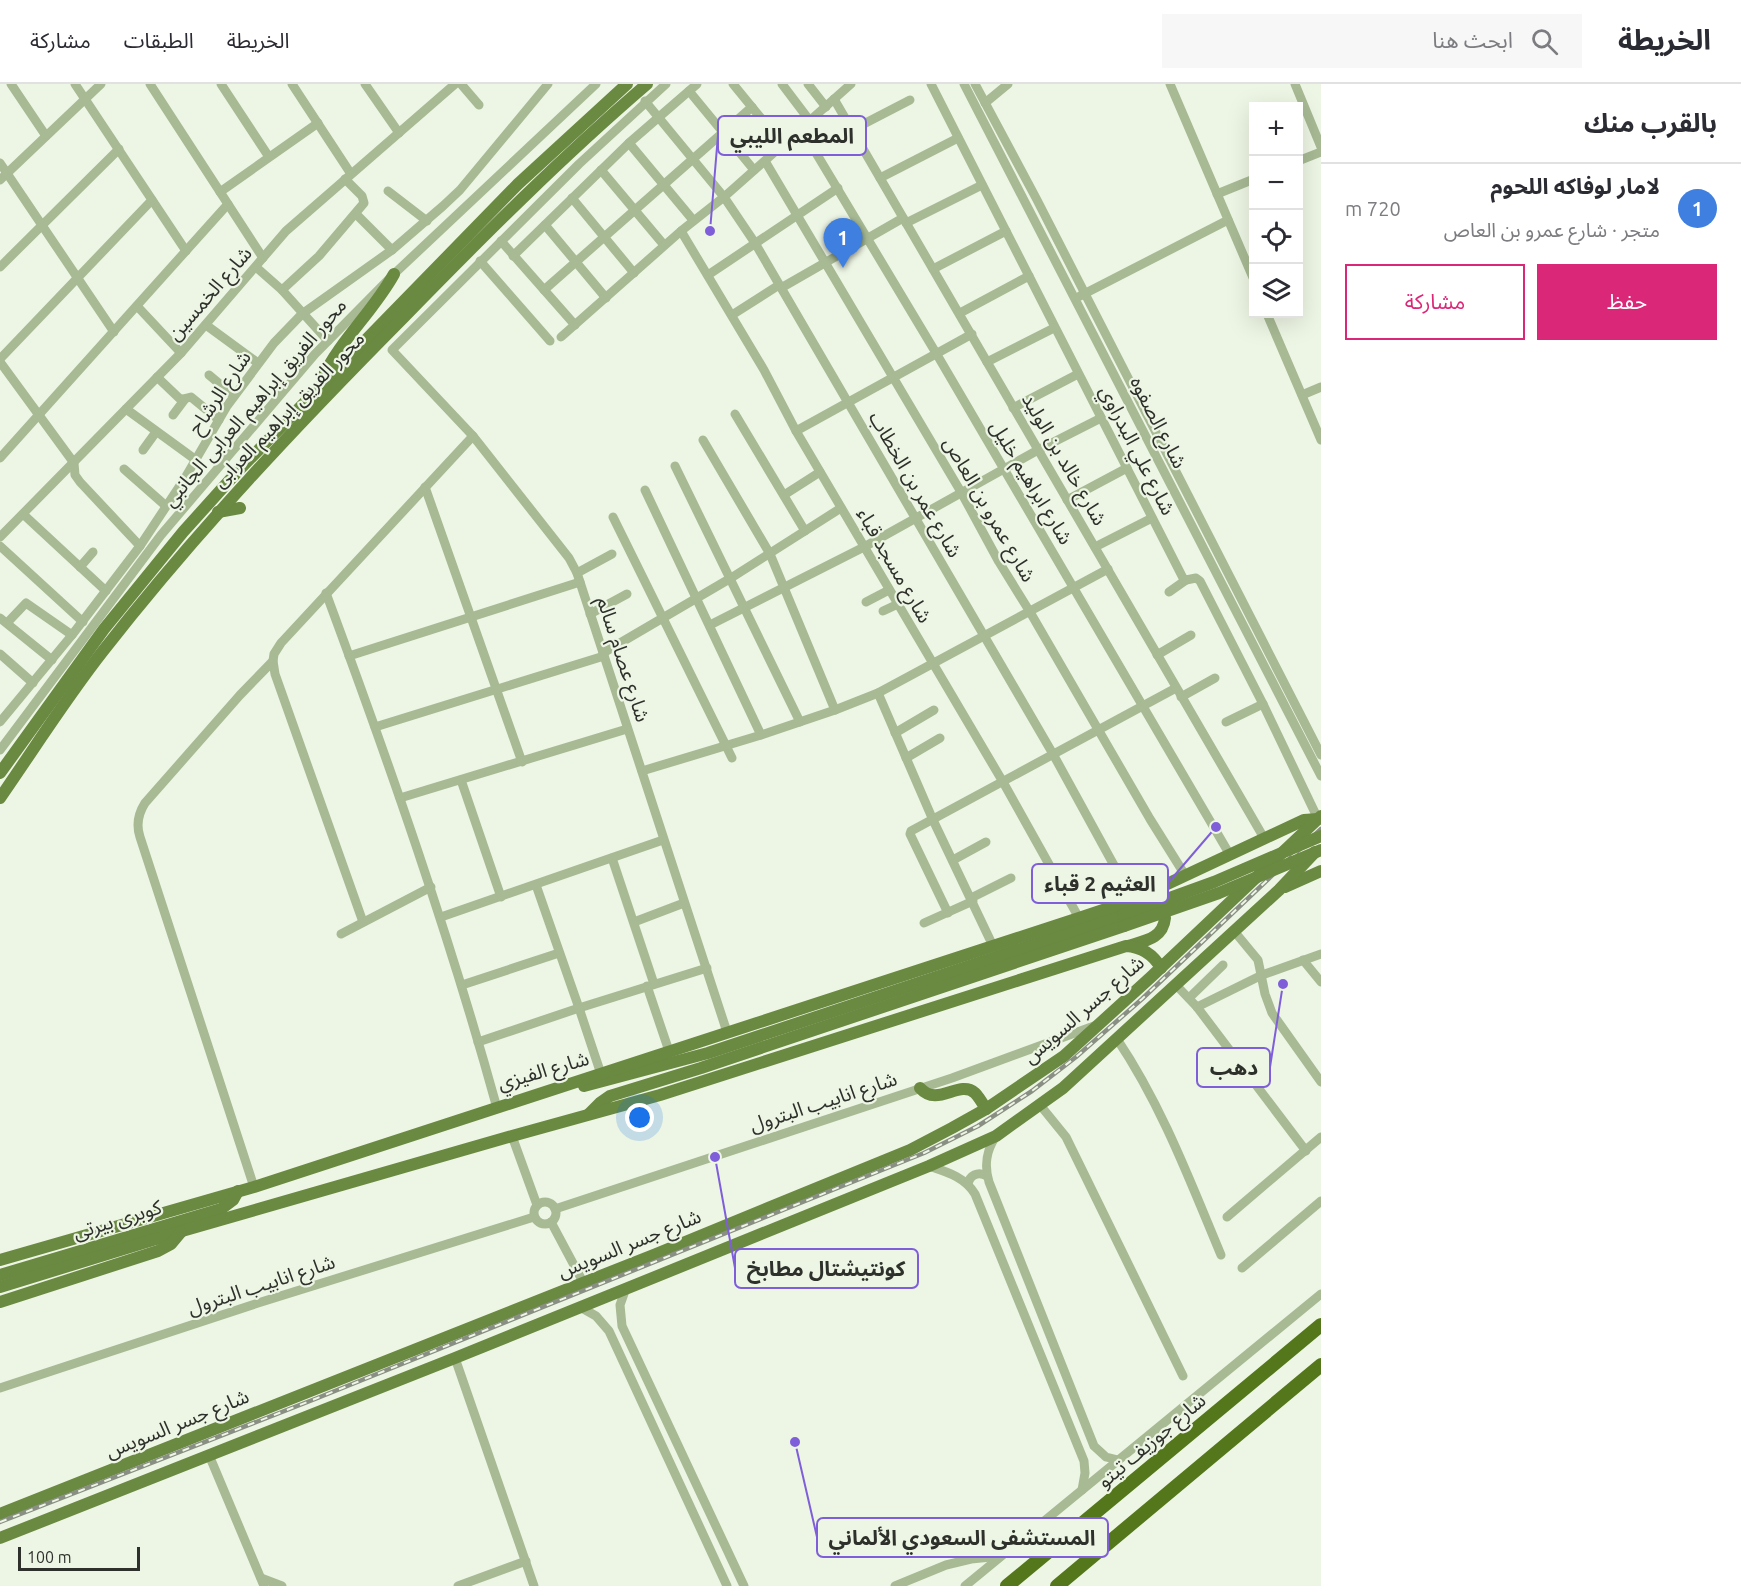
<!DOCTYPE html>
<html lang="ar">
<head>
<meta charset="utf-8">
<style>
  body { margin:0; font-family:Ubuntu,"Noto Sans Arabic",sans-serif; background:#f7f7f7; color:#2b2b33; direction:rtl }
  .controls { position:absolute; right:18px; top:18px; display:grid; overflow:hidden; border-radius:0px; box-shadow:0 6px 24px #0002 }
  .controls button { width:54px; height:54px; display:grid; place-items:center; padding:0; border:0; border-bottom:2px solid #e1e1e2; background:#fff; color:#2b2b33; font:30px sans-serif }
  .scale { position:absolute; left:18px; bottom:15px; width:122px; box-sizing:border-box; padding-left:6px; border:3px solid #2e312b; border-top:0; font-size:16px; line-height:21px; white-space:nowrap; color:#2e312b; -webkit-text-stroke:4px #edf5e4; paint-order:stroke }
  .you { position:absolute; left:640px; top:1034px; width:21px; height:21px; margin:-15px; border:4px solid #fff; border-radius:50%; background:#1a73e8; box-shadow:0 0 0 9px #1a73e833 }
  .badge { display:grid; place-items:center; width:39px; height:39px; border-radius:50%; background:#db2777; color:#fff; font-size:20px; font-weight:700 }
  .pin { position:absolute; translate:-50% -50px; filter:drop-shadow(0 2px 3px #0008) }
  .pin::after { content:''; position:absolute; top:32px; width:21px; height:18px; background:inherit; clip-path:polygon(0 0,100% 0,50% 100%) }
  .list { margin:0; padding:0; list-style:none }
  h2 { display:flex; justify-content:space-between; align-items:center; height:78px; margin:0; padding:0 24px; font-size:26px }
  h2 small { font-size:20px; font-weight:400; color:#7c7c81 }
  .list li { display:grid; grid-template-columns:39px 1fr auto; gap:18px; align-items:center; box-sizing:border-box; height:84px; padding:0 24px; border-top:2px solid #e1e1e2 }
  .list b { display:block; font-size:22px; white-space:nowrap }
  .list p { margin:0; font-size:20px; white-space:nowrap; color:#7c7c81 }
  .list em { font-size:20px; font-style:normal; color:#7c7c81 }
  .actions { display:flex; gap:12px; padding:18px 24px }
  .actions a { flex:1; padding:14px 0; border:2px solid #db2777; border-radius:0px; text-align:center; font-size:21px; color:#db2777 }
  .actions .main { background:#db2777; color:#fff }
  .icon { flex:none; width:33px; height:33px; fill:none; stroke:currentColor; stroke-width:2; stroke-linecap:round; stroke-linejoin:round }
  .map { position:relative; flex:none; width:1321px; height:1502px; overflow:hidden; direction:ltr }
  header { display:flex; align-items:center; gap:36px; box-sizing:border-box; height:84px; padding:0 30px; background:#fff; border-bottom:2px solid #e1e1e2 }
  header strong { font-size:28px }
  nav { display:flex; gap:33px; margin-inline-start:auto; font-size:21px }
  .search { width:420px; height:54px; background:#f7f7f7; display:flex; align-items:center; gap:15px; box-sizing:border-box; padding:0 21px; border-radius:0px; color:#7c7c81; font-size:22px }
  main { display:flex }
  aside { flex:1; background:#fff }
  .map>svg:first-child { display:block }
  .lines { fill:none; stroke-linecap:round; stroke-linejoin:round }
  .minor { stroke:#a7ba94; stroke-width:9 }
  .major { stroke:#6a8941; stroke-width:12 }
  .highway { stroke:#54771b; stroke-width:14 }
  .rail-casing { stroke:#8a8f84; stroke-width:4.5 }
  .rail { stroke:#edf5e4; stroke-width:2; stroke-dasharray:7; stroke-linecap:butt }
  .major-bridge { stroke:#6a8941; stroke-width:12 }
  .labels { text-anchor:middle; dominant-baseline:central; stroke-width:4.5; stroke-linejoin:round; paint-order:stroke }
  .street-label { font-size:20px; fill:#2e312b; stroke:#edf5e4 }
  .leader { fill:none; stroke:#7f5fd9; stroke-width:2 }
  .callout-dot { fill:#7f5fd9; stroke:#edf5e4; stroke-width:2 }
  .callout { fill:#edf5e4; stroke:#7f5fd9; stroke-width:2 }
  .callout-label { font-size:21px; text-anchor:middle; font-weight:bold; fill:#2e312b }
</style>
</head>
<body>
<header>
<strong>الخريطة</strong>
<div class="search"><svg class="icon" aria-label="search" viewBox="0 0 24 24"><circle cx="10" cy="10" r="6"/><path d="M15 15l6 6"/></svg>ابحث هنا</div>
<nav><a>الخريطة</a><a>الطبقات</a><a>مشاركة</a></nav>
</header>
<main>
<aside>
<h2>بالقرب منك<small></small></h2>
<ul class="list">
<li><span class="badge" style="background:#3f7fe0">1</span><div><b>لامار لوفاكه اللحوم</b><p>متجر · شارع عمرو بن العاص</p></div><em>720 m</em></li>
</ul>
<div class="actions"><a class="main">حفظ</a><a>مشاركة</a></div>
</aside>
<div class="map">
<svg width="1321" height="1502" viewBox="0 0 1321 1502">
  <rect width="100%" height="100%" fill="#edf5e4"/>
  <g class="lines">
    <g class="minor">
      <polyline points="11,0 46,52"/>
      <polyline points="75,0 186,167"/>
      <polyline points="150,0 263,174"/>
      <polyline points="221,0 269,73"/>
      <polyline points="292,0 351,90"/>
      <polyline points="365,0 399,49"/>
      <polyline points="461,0 479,21"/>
      <polyline points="666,0 579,80 392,266 473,352 569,474 577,489 727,948"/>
      <polyline points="733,0 783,61"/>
      <polyline points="782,0 810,37"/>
      <polyline points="808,0 826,23"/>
      <polyline points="931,0 1183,494 1186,496 1196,494 1200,497 1263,620 1318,735"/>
      <polyline points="964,0 1321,692"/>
      <polyline points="975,0 1036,114 1321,671"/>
      <polyline points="1170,0 1254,196"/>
      <polyline points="1295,0 1321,63"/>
      <polyline points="689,7 754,86"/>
      <polyline points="834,15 1264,754"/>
      <polyline points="645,17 724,113 755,159 1053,670 1133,816"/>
      <polyline points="985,19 1008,0"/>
      <polyline points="801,44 936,269 1230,771"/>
      <polyline points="852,46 910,16"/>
      <polyline points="629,59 693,136"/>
      <polyline points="765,77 961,408 999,478 1030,528 1150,735 1185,791"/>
      <polyline points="1298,77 1321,68"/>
      <polyline points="0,79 114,248"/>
      <polyline points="601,86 664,161"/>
      <polyline points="880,94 958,54"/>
      <polyline points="0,96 101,0"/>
      <polyline points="388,107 427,137"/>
      <polyline points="220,108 318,39"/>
      <polyline points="1217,110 1254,95"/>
      <polyline points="572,114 634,189"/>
      <polyline points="356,130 392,166"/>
      <polyline points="906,139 982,101"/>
      <polyline points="545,141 606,214"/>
      <polyline points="681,147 764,286 796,347 1003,698 1079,834"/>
      <polyline points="501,157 575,241"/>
      <polyline points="513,172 629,59 697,0"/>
      <polyline points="480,177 550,257"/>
      <polyline points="0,183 119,65"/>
      <polyline points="256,183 282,206 328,257"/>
      <polyline points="933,185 1006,147"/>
      <polyline points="708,191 838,104"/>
      <polyline points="781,204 903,134"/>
      <polyline points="282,206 319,172 364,119 362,112 345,95"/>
      <polyline points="544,206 752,23"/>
      <polyline points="1080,212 1228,136"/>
      <polyline points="137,222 181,269"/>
      <polyline points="960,229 1029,192"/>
      <polyline points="1267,230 1321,356"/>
      <polyline points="732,231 779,201"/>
      <polyline points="206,241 258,279"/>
      <polyline points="561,253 681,147 724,113 851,0"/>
      <polyline points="0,275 152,116"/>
      <polyline points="0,278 74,379 75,391 80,398 140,462"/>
      <polyline points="987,278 1054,244"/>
      <polyline points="209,291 234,312"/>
      <polyline points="157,293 179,314 183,315 191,313 219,336"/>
      <polyline points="1302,311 1321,303"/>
      <polyline points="1013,324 1078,290"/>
      <polyline points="126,325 196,376"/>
      <polyline points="735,330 805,447"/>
      <polyline points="173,331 185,315"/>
      <polyline points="796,347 972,250"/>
      <polyline points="703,356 770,470 835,626"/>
      <polyline points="143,366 156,348"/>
      <polyline points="0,374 228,120"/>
      <polyline points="675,382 800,638"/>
      <polyline points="124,385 166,422"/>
      <polyline points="425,403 522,678"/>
      <polyline points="645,406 761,651"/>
      <polyline points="784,411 820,388"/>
      <polyline points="1067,416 1127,384"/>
      <polyline points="23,430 106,507"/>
      <polyline points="613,433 732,674"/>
      <polyline points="0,453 181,269 286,147 455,0"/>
      <polyline points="0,462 83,538"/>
      <polyline points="1095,463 1152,434"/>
      <polyline points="80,483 93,468"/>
      <polyline points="577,489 612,470"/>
      <polyline points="1169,508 1186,496"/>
      <path d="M326,509c63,170 123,341 171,515"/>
      <polyline points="866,518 889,506"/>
      <polyline points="883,527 898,520"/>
      <polyline points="590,530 627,510"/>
      <polyline points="0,534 52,576"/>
      <polyline points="7,539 26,519 72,551"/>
      <polyline points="710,541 864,463 1038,366 1101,334"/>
      <polyline points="603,569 731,494 841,424"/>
      <polyline points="0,570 33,599"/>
      <polyline points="1157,571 1191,551"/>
      <polyline points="349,572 580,498"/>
      <polyline points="878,609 933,736 993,862"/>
      <polyline points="1181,613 1215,594"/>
      <polyline points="0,638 72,551 140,462 185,394 227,322 274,259 302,230 392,166 443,122 460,106 548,0"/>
      <polyline points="1226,638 1263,620"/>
      <polyline points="375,643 604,572"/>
      <polyline points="895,649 934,626"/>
      <polyline points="0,666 161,451 315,270 394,190 596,0"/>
      <polyline points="906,674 940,654"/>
      <polyline points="642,687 761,651 835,626 878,609 1108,485"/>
      <polyline points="461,696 501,813"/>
      <polyline points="400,714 627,645"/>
      <polyline points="612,774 654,900"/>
      <polyline points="953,776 986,758"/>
      <polyline points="536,801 579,924 707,884"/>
      <polyline points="971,814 1011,794"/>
      <polyline points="948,829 910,750 911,747 1176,604"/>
      <polyline points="441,833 663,756"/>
      <polyline points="363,838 275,590 273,577 274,570 281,559 473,352"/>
      <polyline points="634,838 684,819"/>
      <polyline points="924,839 973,817"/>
      <polyline points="1234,847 1258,876 1265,910 1272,929 1321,998"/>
      <polyline points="341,850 431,803"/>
      <polyline points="1303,876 1321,898"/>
      <polyline points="462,901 559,869"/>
      <polyline points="1176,901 1197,923 1306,1067"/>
      <polyline points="647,902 669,967"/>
      <polyline points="1189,914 1223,881"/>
      <polyline points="1197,923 1262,891 1321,870"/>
      <path d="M1117,955c45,67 73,142 104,216"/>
      <polyline points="478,958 579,924 601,990"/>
      <polyline points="1040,1021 1066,1053 1183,1292"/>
      <polyline points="512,1052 537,1121"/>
      <path d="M996,1052c-10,15 -12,29 -7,46l105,264 12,11 12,3"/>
      <path d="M929,1082c18,6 36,11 46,28l109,267 1,12 -3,17"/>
      <path d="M968,1101c1,-10 10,-14 19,-9"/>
      <path d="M254,1103l-114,-350c-4,-12 -2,-23 5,-34l95,-108 33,-34"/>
      <circle cx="545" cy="1129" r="11"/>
      <polyline points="555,1125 952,994 1094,942"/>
      <polyline points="1227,1133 1321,1053"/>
      <polyline points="551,1138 583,1198"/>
      <polyline points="1242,1184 1321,1117"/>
      <polyline points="626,1204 620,1221 622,1242 744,1502"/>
      <polyline points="580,1223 596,1232 609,1247 727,1502"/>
      <polyline points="455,1274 534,1502"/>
      <polyline points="0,1304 258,1219 534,1133"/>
      <polyline points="209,1371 264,1502"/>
      <polyline points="261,1494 282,1502"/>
      <polyline points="458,1502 526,1477"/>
      <polyline points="895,1502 946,1481 971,1475 1001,1472"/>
      <polyline points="965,1502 1321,1210"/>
    </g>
    <g class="major">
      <path d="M322,295c18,-39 51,-67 72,-105"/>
      <polyline points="218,428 240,424"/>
      <polyline points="0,689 104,545 183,448 237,388 518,100 627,0"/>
      <path d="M0,714c34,-49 66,-100 103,-147 93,-119 196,-228 302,-335 78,-80 157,-159 242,-232"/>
      <polyline points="1285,803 1321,787"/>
      <path d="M1128,862c16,-5 35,-7 37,-28l-6,-14"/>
      <polyline points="584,1002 708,969 1123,831"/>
      <path d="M920,1004c18,20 39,-9 55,5 4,4 8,11 11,16"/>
      <polyline points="589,1030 600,1019 610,1012 701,984 1124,842"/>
      <polyline points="0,1176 254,1103 1079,834 1133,816 1304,736 1318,735"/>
      <polyline points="0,1191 221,1125 233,1116 238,1107"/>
      <path d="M0,1203l182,-56 330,-95 148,-41 466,-149c16,1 27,8 35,22"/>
      <polyline points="0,1218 158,1167 171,1160 181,1148"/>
      <polyline points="0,1430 656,1170 910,1066 952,1044 986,1025 1064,972 1151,893 1321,732"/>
      <polyline points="0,1454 455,1274 929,1082 996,1052 1063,1004 1279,806 1315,768"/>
    </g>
    <g class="highway">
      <polyline points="1007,1502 1321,1241"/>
      <polyline points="1057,1502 1321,1281"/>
    </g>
    <defs>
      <polyline id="rail" points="0,1438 315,1315 924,1069 978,1042 1032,1007 1076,973 1142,915 1321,745"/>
    </defs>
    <use href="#rail" class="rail-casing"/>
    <use href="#rail" class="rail"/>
    <g class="major-bridge">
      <polyline points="1123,831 1214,798 1321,752"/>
      <polyline points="1124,842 1219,809 1321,766"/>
    </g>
  </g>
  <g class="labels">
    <g class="street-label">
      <text transform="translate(209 209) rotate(-49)">شارع الخمسين</text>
      <text transform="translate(219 308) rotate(-56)">شارع الرشاح</text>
      <text transform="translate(254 318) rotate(-49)">محور الفريق إبراهيم العرابى الجانبي</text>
      <text transform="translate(288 325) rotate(-46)">محور الفريق إبراهيم العرابى</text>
      <text transform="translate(1159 338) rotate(63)">شارع الصفوه</text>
      <text transform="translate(1138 366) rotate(63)">شارع علي البدراوي</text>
      <text transform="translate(1065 375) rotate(60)">شارع خالد بن الوليد</text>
      <text transform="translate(1032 398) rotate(59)">شارع ابراهيم خليل</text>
      <text transform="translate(916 400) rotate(60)">شارع عمر بن الخطاب</text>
      <text transform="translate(990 425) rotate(60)">شارع عمرو بن العاص</text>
      <text transform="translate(895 481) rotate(60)">شارع مسجد قباء</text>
      <text transform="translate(624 575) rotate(72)">شارع عصام سالم</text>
      <text transform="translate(1083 925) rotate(-41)">شارع جسر السويس</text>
      <text transform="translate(543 986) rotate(-16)">شارع الفيزي</text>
      <text transform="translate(823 1017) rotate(-18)">شارع انابيب البترول</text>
      <text transform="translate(117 1135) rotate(-17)">كوبرى بيرتى</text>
      <text transform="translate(629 1159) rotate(-22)">شارع جسر السويس</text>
      <text transform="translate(261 1200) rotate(-18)">شارع انابيب البترول</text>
      <text transform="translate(177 1339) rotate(-22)">شارع جسر السويس</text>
      <text transform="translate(1151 1356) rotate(-40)">شارع جوزيف تيتو</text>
    </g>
  </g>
  <path class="leader" d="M710 147L718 51M1216 743L1168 799M1283 900L1270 983M715 1073L735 1184M795 1358L817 1453"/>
  <g class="callout-dot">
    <circle cx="710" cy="147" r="6"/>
    <circle cx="1216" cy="743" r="6"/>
    <circle cx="1283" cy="900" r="6"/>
    <circle cx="715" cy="1073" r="6"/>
    <circle cx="795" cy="1358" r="6"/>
  </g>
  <g class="callout">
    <rect x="718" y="32" width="148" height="39" rx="6"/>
    <rect x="1032" y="780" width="136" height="39" rx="6"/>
    <rect x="1197" y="964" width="73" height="39" rx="6"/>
    <rect x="735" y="1165" width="183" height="39" rx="6"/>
    <rect x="817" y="1434" width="291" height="39" rx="6"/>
  </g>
  <g class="callout-label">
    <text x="792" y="59">المطعم الليبي</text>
    <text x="1100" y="807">العثيم 2 قباء</text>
    <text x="1234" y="991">دهب</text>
    <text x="826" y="1192">كونتيشتال مطابخ</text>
    <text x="962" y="1461">المستشفى السعودي الألماني</text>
  </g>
</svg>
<div class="controls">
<button>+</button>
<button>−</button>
<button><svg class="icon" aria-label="locate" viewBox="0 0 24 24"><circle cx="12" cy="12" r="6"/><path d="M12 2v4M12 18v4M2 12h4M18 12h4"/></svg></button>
<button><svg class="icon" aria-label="layers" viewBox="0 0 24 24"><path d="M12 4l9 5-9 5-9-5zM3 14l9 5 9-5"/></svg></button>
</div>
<div class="scale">100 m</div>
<div class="you"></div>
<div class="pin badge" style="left:843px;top:184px;background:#3f7fe0">1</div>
</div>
</main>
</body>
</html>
